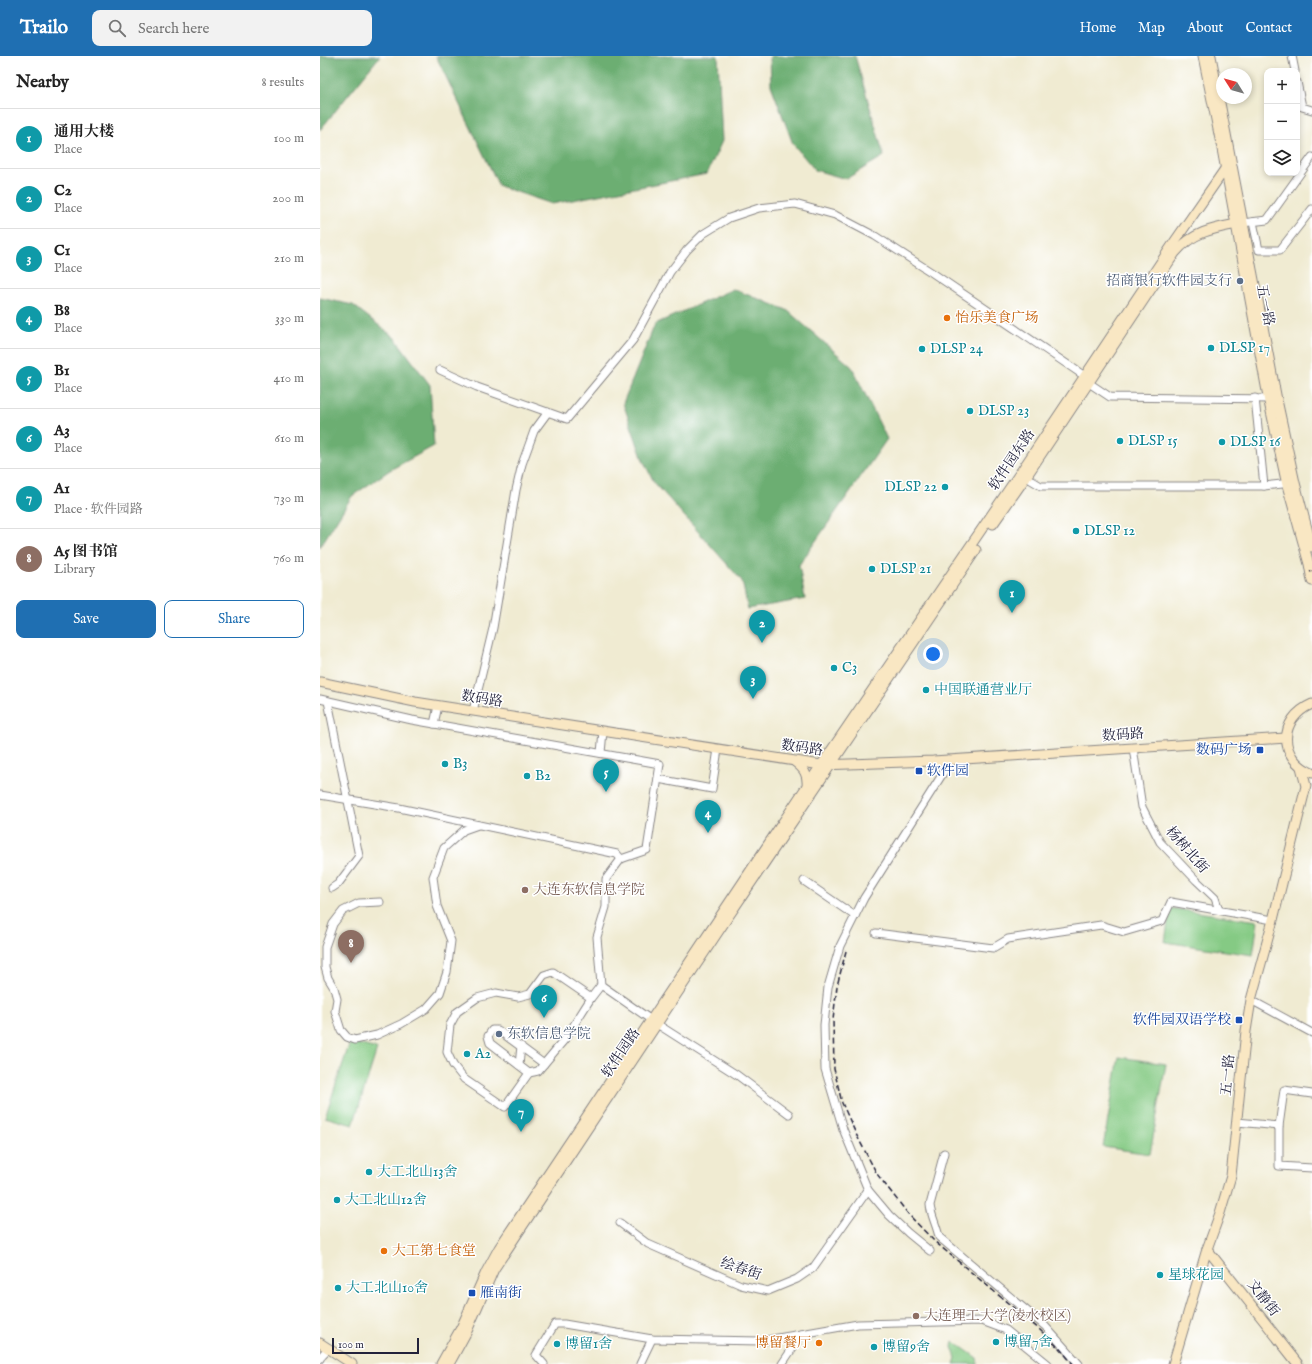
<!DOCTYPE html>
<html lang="en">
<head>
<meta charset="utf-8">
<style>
  body { margin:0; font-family:"IM FELL English","Noto Serif SC",serif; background:#f2f2f2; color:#222 }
  .controls { position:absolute; right:12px; top:12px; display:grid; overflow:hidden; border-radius:8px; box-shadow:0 2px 6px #0003 }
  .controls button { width:36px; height:36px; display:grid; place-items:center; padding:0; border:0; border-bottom:1px solid #e0e0e0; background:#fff; color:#222; font:20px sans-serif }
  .compass { position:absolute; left:896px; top:12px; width:36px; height:36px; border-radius:50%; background:#fff; box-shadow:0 2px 6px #0003; rotate:307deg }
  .scale { position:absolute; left:12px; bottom:10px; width:87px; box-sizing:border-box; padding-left:4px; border:2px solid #22223b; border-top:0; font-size:11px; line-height:14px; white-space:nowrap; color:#22223b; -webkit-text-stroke:3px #fff; paint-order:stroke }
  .you { position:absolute; left:613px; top:598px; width:14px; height:14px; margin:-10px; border:3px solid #fff; border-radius:50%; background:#1a73e8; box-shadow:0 0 0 6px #1a73e833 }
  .badge { display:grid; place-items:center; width:26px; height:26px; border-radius:50%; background:#1f6fb2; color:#fff; font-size:13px; font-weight:700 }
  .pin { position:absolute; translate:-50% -33px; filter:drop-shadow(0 1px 2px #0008) }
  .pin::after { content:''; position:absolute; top:21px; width:14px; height:12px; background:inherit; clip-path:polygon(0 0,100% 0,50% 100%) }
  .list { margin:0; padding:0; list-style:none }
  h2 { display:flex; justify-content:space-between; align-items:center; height:52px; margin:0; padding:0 16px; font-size:17px }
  h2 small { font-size:13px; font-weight:400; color:#767676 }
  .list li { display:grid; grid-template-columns:26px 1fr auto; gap:12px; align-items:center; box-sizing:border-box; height:60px; padding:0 16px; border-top:1px solid #e0e0e0 }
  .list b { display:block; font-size:15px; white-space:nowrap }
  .list p { margin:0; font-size:13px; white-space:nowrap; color:#767676 }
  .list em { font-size:13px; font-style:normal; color:#767676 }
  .actions { display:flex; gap:8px; padding:12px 16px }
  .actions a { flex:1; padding:9px 0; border:1px solid #1f6fb2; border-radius:8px; text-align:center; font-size:14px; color:#1f6fb2 }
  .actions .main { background:#1f6fb2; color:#fff }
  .icon { flex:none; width:22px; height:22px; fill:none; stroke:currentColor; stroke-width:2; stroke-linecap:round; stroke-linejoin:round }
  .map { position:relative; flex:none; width:992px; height:1308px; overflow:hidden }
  header { display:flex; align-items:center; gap:24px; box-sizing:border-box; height:56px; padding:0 20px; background:#1f6fb2; color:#fff }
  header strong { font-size:19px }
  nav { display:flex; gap:22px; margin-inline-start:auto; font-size:14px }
  .search { width:280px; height:36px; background:#f2f2f2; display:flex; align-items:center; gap:10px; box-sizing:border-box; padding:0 14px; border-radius:8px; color:#767676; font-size:15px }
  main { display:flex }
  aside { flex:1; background:#fff }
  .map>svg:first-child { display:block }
  .green { fill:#85ca84; stroke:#547660 }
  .forest { fill:#6cae72; stroke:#476856 }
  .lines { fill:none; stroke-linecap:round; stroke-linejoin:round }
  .street-casing { stroke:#898686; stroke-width:9 }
  .secondary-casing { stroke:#898686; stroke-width:11 }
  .street { stroke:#fff; stroke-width:7 }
  .secondary { stroke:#f9e7c3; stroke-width:9 }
  .rail { stroke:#22223b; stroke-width:1.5; stroke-dasharray:6 3; stroke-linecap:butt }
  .service-dot { fill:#5c6f8a; stroke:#fff; stroke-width:1.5 }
  .food-dot { fill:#e8710a; stroke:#fff; stroke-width:1.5 }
  .culture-dot { fill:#0f9aa8; stroke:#fff; stroke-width:1.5 }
  .transit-dot { fill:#1a4fb4; stroke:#fff; stroke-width:1.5 }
  .education-dot { fill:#8d6e63; stroke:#fff; stroke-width:1.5 }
  .labels { text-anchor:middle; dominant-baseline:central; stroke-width:3; stroke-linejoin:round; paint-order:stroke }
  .service-label { font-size:14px; fill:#4e5e75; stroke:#fff; text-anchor:end }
  .street-label { font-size:14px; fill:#22223b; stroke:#fff }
  .food-label { font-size:14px; fill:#c56008; stroke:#fff; text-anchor:start }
  .culture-label { font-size:14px; fill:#0d838f; stroke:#fff; text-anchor:start }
  .transit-label { font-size:14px; fill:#164399; stroke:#fff; text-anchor:end }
  .education-label { font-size:14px; fill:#785e54; stroke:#fff; text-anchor:start }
</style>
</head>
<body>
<header>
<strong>Trailo</strong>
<div class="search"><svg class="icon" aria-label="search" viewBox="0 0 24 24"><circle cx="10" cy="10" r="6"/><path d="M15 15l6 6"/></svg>Search here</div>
<nav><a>Home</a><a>Map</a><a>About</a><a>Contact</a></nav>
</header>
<main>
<aside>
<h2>Nearby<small>8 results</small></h2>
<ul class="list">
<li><span class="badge" style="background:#0f9aa8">1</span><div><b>通用大楼</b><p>Place</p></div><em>100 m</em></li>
<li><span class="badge" style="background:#0f9aa8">2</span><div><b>C2</b><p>Place</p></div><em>200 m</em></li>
<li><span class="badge" style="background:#0f9aa8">3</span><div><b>C1</b><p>Place</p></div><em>210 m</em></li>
<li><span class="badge" style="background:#0f9aa8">4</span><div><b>B8</b><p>Place</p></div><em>330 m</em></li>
<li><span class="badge" style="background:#0f9aa8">5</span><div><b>B1</b><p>Place</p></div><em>410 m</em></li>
<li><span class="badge" style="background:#0f9aa8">6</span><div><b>A3</b><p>Place</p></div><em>610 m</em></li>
<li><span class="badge" style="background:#0f9aa8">7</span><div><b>A1</b><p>Place · 软件园路</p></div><em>730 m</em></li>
<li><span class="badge" style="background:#8d6e63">8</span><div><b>A5 图书馆</b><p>Library</p></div><em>760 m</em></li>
</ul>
<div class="actions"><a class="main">Save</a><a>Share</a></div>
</aside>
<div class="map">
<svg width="992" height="1308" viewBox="0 0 992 1308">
  <rect width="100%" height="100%" fill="#fff"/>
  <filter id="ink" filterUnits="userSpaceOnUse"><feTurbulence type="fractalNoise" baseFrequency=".025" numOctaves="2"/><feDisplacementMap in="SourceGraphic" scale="8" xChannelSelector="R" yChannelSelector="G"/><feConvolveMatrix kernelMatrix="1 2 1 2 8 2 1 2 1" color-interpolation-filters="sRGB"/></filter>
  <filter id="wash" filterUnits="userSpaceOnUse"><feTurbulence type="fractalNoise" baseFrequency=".012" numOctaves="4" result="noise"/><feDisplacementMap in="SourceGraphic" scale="16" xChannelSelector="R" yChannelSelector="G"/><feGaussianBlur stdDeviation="0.9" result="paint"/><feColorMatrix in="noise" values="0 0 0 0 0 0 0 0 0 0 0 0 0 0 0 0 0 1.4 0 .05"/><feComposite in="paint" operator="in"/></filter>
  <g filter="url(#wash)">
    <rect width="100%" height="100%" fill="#f0ebd2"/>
    <g class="green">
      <polygon points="850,852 938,865 933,899 845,886"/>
      <polygon points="30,986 57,993 33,1069 5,1061"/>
      <polygon points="799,1001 846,1008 830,1098 783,1091"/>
      <polygon points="633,1285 657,1302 658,1308 634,1308 636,1302 632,1291"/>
    </g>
    <g class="forest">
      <polygon points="0,0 60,0 0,74"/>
      <polygon points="116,0 398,0 402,85 387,118 232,148 179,130"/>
      <polygon points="450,0 535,0 564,100 526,123 495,114 473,88 451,29"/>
      <polygon points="413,233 467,254 532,311 567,383 479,509 485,543 428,553 422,525 334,426 323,404 303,347 335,268"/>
      <polygon points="0,242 33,249 75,282 110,329 114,390 70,414 32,440 0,491"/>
    </g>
  </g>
  <g filter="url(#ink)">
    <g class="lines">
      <defs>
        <g id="street">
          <polyline points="972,0 975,15"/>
          <polyline points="977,26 982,51 992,54"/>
          <polyline points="933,166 939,194 960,194 992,153"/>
          <polyline points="922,167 947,164 992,101"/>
          <polyline points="120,314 157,331 247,363 313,284 350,216 367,194 383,178 409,162 439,152 475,148 515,159 555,180 611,216 769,323"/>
          <polyline points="769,327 790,341 952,343"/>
          <polyline points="935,342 944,430"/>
          <polyline points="706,421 721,430 944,430 971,427"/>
          <polyline points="0,643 92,664 340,708 327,794 301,803 297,798 79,752 0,739"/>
          <polyline points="8,645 39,800 18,828 12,832"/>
          <polyline points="153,655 173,572 196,434 202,408 214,375 228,356"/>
          <polyline points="114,668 118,650"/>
          <polyline points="813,692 822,751 840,786 876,824 895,842 899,854"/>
          <polyline points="281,697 283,675"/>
          <polyline points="338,723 392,733 398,693"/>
          <polyline points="301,803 286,823 286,851 277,881 281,929 337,968 417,1019 469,1058"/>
          <polyline points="484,825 535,860"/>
          <polyline points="60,846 39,847 23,855 13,868 5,891 5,911 8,922 14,932 17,943 15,955 21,974 27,981 35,984 57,979 81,968 106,953 120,937 127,916 131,885 117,850 113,821 124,792 144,774 158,769"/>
          <polyline points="556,877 673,892 688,883 781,869 804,876 842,865 851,846 953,864"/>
          <polyline points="271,942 233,916 224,919 210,938 198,941 176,937 157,942 137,956 130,969 127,996 133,1009 144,1023 185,1051 209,1017 218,1015 245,983 271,942 281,929"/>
          <polyline points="931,944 992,977"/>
          <polyline points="199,1009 201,990"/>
          <polyline points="209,1017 170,987 168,980 172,974 178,974 224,1008"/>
          <polyline points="992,1038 964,1034 959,1070 959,1110 992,1112"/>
          <polyline points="917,1066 959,1070"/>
          <path d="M624,1097l-14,52c1,11 7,21 9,32l106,89 34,38"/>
          <polyline points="300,1167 328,1188 421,1229 448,1235 477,1223 493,1212 548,1134"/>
          <polyline points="610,1195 588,1177 569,1159 548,1134 523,1073 505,1013 504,969 508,931 520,890 544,842 625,714 628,703"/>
          <polyline points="0,1303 2,1299 9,1292"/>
          <polyline points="224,1308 216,1299 235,1268 244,1268 332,1283 441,1285 538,1268 662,1265 686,1274 728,1308"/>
          <polyline points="320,1308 332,1283"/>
          <polyline points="462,1308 482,1278"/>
        </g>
        <g id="secondary">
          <polyline points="883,0 902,93 949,346 967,429 989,508 992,525"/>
          <polyline points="891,0 957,344 975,427 992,491"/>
          <path d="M673,468l33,-47 149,-224c18,-22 41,-25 67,-30"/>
          <polyline points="0,626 95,646 501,709 613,705 966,682"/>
          <path d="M992,648c-34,15 -34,54 0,69"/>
          <path d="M475,706c9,7 13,12 12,24"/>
          <polyline points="887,1193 978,1308"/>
          <polyline points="0,1287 32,1308"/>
          <polyline points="121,1308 141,1272 166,1216 179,1192 487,730 704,411 855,185 905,113"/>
          <polyline points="129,1308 147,1275 174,1213 408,861 656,494"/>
          <polyline points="853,1308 887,1193 900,1157 911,1120 926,975 931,944 953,864 986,730 981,711"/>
        </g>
      </defs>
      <use href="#street" class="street-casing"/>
      <use href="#secondary" class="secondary-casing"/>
      <use href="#street" class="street"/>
      <use href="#secondary" class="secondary"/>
      <g class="rail">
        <polyline points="990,516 992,515"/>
        <polyline points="526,895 517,930 513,964 514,1013 522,1047 536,1078 557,1118 589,1159 614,1185 720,1274 740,1293 753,1308"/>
      </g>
    </g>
  </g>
  <g class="service-dot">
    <circle cx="920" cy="225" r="4"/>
    <circle cx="179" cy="978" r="4"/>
  </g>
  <g class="food-dot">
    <circle cx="627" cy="262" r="4"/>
    <circle cx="64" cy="1195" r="4"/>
    <circle cx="499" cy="1287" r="4"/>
  </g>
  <g class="culture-dot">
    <circle cx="891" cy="292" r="4"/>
    <circle cx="602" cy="293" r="4"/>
    <circle cx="650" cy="355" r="4"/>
    <circle cx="800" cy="385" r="4"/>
    <circle cx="902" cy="386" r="4"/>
    <circle cx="625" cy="431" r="4"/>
    <circle cx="756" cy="475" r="4"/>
    <circle cx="552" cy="513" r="4"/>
    <circle cx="514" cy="612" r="4"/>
    <circle cx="606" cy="634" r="4"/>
    <circle cx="125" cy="708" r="4"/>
    <circle cx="207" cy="720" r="4"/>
    <circle cx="147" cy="998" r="4"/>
    <circle cx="49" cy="1116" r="4"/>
    <circle cx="17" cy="1144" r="4"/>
    <circle cx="840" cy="1219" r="4"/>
    <circle cx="18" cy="1232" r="4"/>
    <circle cx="676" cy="1286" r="4"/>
    <circle cx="237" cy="1288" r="4"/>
    <circle cx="554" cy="1291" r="4"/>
  </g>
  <g class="transit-dot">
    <rect x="936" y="690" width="8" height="8" rx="2"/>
    <rect x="595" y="711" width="8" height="8" rx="2"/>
    <rect x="915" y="960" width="8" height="8" rx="2"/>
    <rect x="148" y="1233" width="8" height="8" rx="2"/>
  </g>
  <g class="education-dot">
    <circle cx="205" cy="834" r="4"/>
    <circle cx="596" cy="1260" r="4"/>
  </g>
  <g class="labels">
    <g class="service-label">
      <text x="912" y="225">招商银行软件园支行</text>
      <text x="187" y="978" text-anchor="start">东软信息学院</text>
    </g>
    <g class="street-label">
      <text transform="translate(945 249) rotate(79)">五一路</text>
      <text transform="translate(692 404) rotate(-56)">软件园东路</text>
      <text transform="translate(162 643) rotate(9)">数码路</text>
      <text transform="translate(803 679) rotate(-4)">数码路</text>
      <text transform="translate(482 692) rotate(8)">数码路</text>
      <text transform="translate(867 794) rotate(49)">杨树北街</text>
      <text transform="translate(301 997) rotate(-56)">软件园路</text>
      <text transform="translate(908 1019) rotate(-85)">五一路</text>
      <text transform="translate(421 1213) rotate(19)">绘春街</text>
      <text transform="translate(943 1242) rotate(52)">文静街</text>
    </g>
    <g class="food-label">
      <text x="635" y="262">怡乐美食广场</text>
      <text x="72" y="1195">大工第七食堂</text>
      <text x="491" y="1287" text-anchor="end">博留餐厅</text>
    </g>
    <g class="culture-label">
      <text x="899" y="292">DLSP 17</text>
      <text x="610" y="293">DLSP 24</text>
      <text x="658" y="355">DLSP 23</text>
      <text x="808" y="385">DLSP 15</text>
      <text x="910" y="386">DLSP 16</text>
      <text x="617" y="431" text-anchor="end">DLSP 22</text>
      <text x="764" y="475">DLSP 12</text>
      <text x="560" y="513">DLSP 21</text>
      <text x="522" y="612">C3</text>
      <text x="614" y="634">中国联通营业厅</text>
      <text x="133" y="708">B3</text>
      <text x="215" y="720">B2</text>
      <text x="155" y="998">A2</text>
      <text x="57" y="1116">大工北山13舍</text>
      <text x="25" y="1144">大工北山12舍</text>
      <text x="848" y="1219">星球花园</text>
      <text x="26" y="1232">大工北山10舍</text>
      <text x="684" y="1286">博留7舍</text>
      <text x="245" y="1288">博留1舍</text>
      <text x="562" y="1291">博留9舍</text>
    </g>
    <g class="transit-label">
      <text x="932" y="694">数码广场</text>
      <text x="607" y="715" text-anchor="start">软件园</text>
      <text x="911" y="964">软件园双语学校</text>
      <text x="160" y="1237" text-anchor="start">雁南街</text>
    </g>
    <g class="education-label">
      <text x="213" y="834">大连东软信息学院</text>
      <text x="604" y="1260">大连理工大学(凌水校区)</text>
    </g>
  </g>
</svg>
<div class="controls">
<button>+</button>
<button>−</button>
<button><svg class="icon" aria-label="layers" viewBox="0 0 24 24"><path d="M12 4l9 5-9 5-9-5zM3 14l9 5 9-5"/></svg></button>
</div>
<svg class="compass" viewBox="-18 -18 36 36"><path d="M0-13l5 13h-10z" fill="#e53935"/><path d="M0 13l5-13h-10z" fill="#767676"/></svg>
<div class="scale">100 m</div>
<div class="you"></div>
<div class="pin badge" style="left:692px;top:557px;background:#0f9aa8">1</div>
<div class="pin badge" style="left:442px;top:587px;background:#0f9aa8">2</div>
<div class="pin badge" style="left:433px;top:643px;background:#0f9aa8">3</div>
<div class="pin badge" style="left:388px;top:777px;background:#0f9aa8">4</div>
<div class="pin badge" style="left:286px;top:736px;background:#0f9aa8">5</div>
<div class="pin badge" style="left:224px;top:962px;background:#0f9aa8">6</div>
<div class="pin badge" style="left:201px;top:1076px;background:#0f9aa8">7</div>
<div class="pin badge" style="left:31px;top:907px;background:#8d6e63">8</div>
</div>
</main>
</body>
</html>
